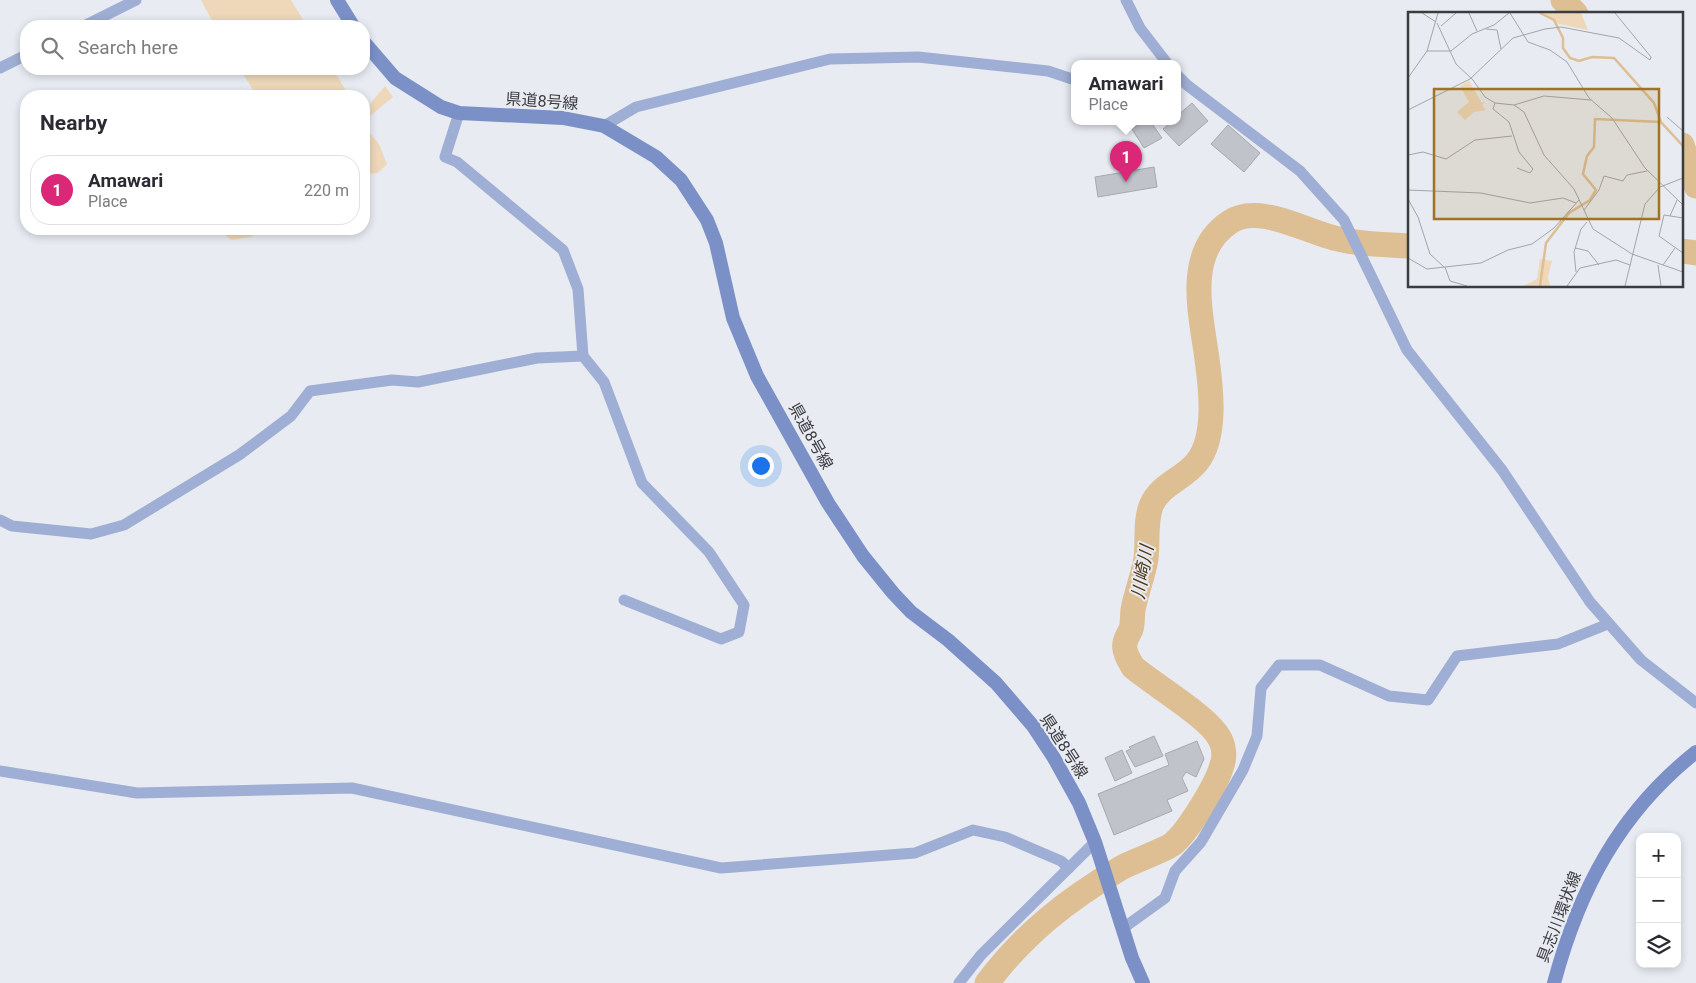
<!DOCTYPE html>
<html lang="en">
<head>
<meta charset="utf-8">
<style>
  body { margin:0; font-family:Roboto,"Noto Sans JP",sans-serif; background:#f2f2f3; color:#2b2b33 }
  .controls { position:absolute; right:15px; bottom:15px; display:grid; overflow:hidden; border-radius:10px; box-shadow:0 2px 8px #0003 }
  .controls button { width:45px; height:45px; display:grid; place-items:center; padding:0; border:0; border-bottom:1px solid #e1e1e2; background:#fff; color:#2b2b33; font:25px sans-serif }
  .you { position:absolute; left:760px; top:465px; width:18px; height:18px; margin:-12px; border:4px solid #fff; border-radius:50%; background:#1a73e8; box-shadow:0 0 0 8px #1a73e833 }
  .badge { display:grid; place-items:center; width:32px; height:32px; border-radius:50%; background:#db2777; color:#fff; font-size:16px; font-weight:700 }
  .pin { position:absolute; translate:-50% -41px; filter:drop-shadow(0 1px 2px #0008) }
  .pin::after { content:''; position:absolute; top:26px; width:18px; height:15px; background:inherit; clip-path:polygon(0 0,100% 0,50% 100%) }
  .popup { position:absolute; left:1071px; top:60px; width:110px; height:65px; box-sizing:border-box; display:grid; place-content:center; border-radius:10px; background:#fff; filter:drop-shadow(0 1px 4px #0005); font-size:16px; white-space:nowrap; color:#7c7c81 }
  .popup b { font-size:19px; color:#2b2b33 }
  .popup::after { content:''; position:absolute; left:50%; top:100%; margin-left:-10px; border:10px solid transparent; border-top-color:#fff }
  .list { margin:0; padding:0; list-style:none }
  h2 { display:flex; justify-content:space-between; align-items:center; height:65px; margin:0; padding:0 20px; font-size:21px }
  h2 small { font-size:16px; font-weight:400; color:#7c7c81 }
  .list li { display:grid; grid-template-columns:32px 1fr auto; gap:15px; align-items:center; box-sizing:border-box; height:70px; margin:0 10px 10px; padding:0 10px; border:1px solid #e1e1e2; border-radius:20px }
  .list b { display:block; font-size:19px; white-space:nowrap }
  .list p { margin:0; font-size:16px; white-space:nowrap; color:#7c7c81 }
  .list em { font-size:16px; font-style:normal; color:#7c7c81 }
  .icon { flex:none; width:28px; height:28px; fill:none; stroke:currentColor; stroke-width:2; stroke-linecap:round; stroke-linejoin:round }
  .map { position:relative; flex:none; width:1696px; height:983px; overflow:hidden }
  .search { position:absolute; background:#fff; box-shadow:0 2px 8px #0003; left:20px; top:20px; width:350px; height:55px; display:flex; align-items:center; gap:12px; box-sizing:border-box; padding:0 18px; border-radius:20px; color:#7c7c81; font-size:19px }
  .panel { position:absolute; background:#fff; box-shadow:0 2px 8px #0003; left:20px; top:90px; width:350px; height:145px; border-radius:20px }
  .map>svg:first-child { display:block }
  .green { fill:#eed8b9 }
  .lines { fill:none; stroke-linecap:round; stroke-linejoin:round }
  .river { stroke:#ddbf93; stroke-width:25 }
  .building { fill:#c0c3ca; stroke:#a6a9b0 }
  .minor { stroke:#9faed4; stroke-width:11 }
  .secondary { stroke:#7a90c7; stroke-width:14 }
  .labels { text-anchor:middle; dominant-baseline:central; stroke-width:4; stroke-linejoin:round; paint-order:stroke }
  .street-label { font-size:16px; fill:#3b3c3f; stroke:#e8ebf2 }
  .water-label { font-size:18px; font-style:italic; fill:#4e3816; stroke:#e8ebf2 }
  .inset-river { fill:none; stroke:#ddbf93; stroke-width:2.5 }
  .inset-road { fill:none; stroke:#a3a5aa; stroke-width:1 }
  .view { fill:#a07324; fill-opacity:0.15; stroke:#a07324; stroke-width:2.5 }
  .inset-edge { fill:none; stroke:#3b3c3f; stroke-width:2.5 }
</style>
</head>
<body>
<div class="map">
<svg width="1696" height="983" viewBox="0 0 1696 983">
  <rect width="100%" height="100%" fill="#e8ebf2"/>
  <g class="green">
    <polygon points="201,0 291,0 307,26 215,26"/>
    <polygon points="240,69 333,69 349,96 257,96"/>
    <polygon points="385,86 393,97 364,121 364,111"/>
    <polygon points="364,126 379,144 387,164 378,173 364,174"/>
    <polygon points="218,229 264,229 251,237 231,240"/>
  </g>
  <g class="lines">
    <g class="river">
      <polyline points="1563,0 1576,14"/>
      <polyline points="1682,145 1696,186"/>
      <polyline points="1682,251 1696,253"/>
      <path d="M987,983c38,-50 80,-83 134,-115 12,-7 48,-19 54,-26 15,-14 42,-58 47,-77 3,-8 2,-18 -2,-26 -11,-22 -66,-54 -87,-72 -4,-7 -10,-16 -8,-24 1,-5 4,-9 6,-14 2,-6 1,-13 2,-19 3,-17 10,-34 13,-51 2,-17 -1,-37 5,-53 9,-22 33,-27 46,-44 20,-25 14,-74 10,-103 -6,-45 -23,-107 23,-137 28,-19 75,9 104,16 24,6 51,7 76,8"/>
    </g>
  </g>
  <g class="building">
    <polygon points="1192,103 1208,121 1179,146 1163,129 1173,121 1177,121 1177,116"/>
    <polygon points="1144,121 1150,121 1162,138 1144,148 1132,129"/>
    <polygon points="1228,125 1260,153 1244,172 1211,144"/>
    <polygon points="1154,167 1157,187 1098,197 1095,177"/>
    <polygon points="1154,736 1163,756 1135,767 1126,751 1131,749 1129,747"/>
    <polygon points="1197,741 1204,759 1196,777 1186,772 1182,778 1188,791 1167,800 1172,811 1114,835 1098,794 1169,765 1165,754"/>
    <polygon points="1122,750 1132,773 1115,781 1105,758"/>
  </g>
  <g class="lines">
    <g class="minor">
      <polyline points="1126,0 1140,28 1167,63"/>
      <polyline points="84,26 136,0"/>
      <polyline points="0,68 26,55"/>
      <polyline points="1177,75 1187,85 1300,171 1344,220 1407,350 1502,470 1590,602 1641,660 1696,703"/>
      <polyline points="459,113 445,157 457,162 563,250 578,289 583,356 604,382 642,483 709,552 744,605 739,632 721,639 624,600"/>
      <polyline points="604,126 636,107 830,59 918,57 1048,71 1075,80"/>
      <polyline points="0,520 12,526 91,534 124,525 239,455 291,416 310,391 392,380 418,382 537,358 583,356"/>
      <polyline points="0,771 137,793 352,788 721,868 915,853 973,830 1005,837 1061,861 1069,868"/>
      <polyline points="1122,929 1165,898 1175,871 1201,842 1243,770 1257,736 1261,688 1279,665 1320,665 1389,696 1428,700 1457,656 1558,644 1608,624"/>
      <polyline points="959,983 981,955 1095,842"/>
    </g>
    <g class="secondary">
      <polyline points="337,0 353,26"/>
      <polyline points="364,42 395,78 441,107 459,113 563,118 604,126 656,157 681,180 707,220 716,243 733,318 757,376 828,503 863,556 893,593 911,612 948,640 996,683 1033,726 1054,758 1079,803 1095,842 1132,958 1143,983"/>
      <path d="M1554,983c25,-93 65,-170 142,-231"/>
    </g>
  </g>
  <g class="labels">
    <g class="street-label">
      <text transform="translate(542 101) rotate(4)">県道8号線</text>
      <text transform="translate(811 436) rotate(61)">県道8号線</text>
      <text transform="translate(1064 746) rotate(57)">県道8号線</text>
      <text transform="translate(1559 917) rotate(-69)">具志川環状線</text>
    </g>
    <g class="water-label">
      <text transform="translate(1142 572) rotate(-80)">川崎川</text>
    </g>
  </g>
  <g transform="translate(1408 12)">
    <rect width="275" height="275" fill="#e8ebf2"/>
    <path d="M135,1h38l7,17 -29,-6zM61,69l13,22 4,-2 -4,4 4,5 -12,2 -9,8 -8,-8 12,-10 -9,-16zM132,247l12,2 -4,16 2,9h-27l14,-7z" fill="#eed8b9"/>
    <path class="inset-river" d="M132,1l14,7 9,18v10l7,10 9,3 13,-4 22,1 40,45 7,19 22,24M132,274l6,-43 23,-30 21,-13 6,-10 -13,-16 4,-18 7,-9 1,-28 66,3"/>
    <path class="inset-road" d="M14,1l14,9M61,1l8,18M102,1l18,29 22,8 17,12 22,36 23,20 33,50 38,37M207,1l36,44 -1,3M29,11l19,41 17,16 12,17 10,6 19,2 10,7 20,43 30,34 19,40 39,25 51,18M33,14l15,-13M78,17l11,1 4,19M19,39h24l21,-17 22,-9 15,-12M0,66l19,-27 11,-38M87,91l-2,6 16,13 10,30 14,17 -3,4 -13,-5M106,93l30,-9 47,4M0,98l62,-31 43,-41 32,-9 16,-2 58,11 31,22M259,105l16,14M0,143l15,-3 23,7 29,-19 37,-4M0,178l73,3 49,10 33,-5 13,5M0,187l10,18 12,37 14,13M176,198l15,-20 5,-14 19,5 4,-6 20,-4M262,204l7,-16M275,206l-19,-3 -5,21 24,17M167,236l13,3 11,14M0,246l19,11 54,-6 27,-13 24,-6 22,-16 25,-28M250,253l3,21M255,253l12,-17M37,255l5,14 17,5M168,260l-2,-20 7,-23 6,-7M159,274l13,-18 36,-8 14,5M217,274l20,-82 15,-17 23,-9"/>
    <path class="view" d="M26,77h225v130h-225z"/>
    <rect width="275" height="275" class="inset-edge"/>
  </g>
</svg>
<div class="controls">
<button>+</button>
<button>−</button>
<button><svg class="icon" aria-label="layers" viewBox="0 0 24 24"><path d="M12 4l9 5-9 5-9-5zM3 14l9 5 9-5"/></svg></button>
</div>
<div class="you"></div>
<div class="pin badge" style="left:1126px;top:182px">1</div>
<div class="popup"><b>Amawari</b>Place</div>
<div class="search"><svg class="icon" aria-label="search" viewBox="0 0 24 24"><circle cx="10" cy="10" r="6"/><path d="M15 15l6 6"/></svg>Search here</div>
<section class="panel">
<h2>Nearby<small></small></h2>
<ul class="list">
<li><span class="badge">1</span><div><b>Amawari</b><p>Place</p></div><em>220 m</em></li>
</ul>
</section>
</div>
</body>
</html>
